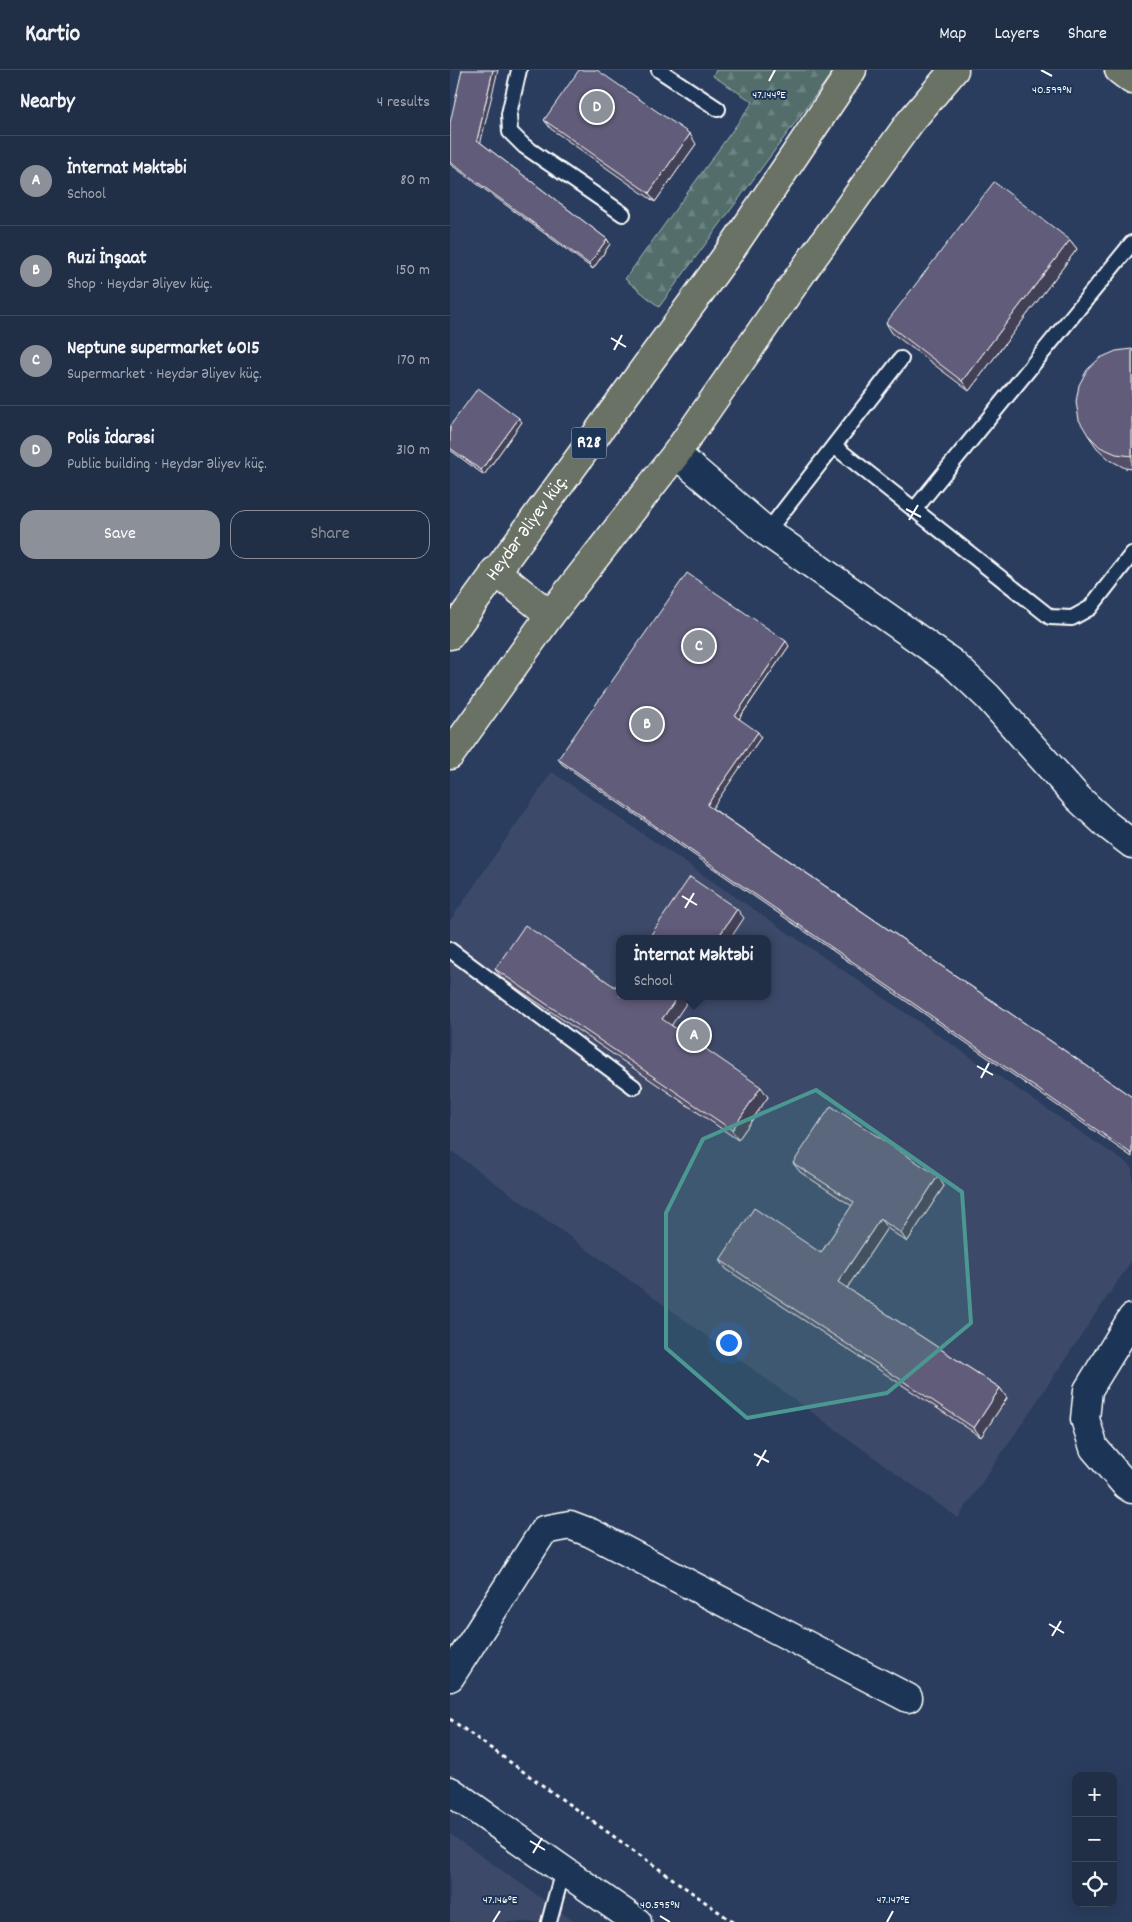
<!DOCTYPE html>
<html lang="en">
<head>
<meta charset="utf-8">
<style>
  body { margin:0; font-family:Dekko,sans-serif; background:#2d3a51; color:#f1f3f6 }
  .controls { position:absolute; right:15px; bottom:15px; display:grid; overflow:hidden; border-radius:10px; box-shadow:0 5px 20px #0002 }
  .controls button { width:45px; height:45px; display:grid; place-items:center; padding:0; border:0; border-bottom:1px solid #3d4a5f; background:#202e46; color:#f1f3f6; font:25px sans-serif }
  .you { position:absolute; left:278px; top:1272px; width:18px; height:18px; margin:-12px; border:4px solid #fff; border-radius:50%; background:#1a73e8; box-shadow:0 0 0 8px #1a73e833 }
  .badge { display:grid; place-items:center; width:32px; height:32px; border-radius:50%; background:#8c9099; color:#fff; font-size:16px; font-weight:700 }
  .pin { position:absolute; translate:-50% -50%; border:2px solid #fff; box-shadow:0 1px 5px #0006 }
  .popup { position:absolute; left:166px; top:865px; width:155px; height:65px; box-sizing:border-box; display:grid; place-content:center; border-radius:10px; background:#202e46; filter:drop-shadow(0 1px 4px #0005); font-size:16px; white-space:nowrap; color:#a2a8b3 }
  .popup b { font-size:19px; color:#f1f3f6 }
  .popup::after { content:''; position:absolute; left:50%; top:100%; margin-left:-10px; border:10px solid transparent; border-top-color:#202e46 }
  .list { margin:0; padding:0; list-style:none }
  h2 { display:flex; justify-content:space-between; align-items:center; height:65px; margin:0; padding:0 20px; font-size:21px }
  h2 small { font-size:16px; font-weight:400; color:#a2a8b3 }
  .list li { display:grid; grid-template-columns:32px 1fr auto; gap:15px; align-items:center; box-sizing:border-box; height:90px; padding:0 20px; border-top:1px solid #3d4a5f }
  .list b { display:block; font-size:19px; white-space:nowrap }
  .list p { margin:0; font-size:16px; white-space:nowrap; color:#a2a8b3 }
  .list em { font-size:16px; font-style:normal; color:#a2a8b3 }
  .actions { display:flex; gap:10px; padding:15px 20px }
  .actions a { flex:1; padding:11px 0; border:1px solid #8c9099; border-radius:15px; text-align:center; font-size:18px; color:#8c9099 }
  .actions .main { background:#8c9099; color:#fff }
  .icon { flex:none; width:28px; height:28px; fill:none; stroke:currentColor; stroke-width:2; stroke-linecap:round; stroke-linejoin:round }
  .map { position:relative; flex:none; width:682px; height:1852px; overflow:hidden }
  header { display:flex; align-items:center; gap:30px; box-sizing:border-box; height:70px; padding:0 25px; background:#202e46; border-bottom:1px solid #3d4a5f }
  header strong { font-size:24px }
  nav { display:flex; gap:28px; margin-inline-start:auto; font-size:18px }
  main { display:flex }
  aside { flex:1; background:#202e46 }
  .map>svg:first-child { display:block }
  .built { fill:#3e4a69; fill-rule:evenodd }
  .forest { fill:url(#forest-firs); stroke:#a8b6b5 }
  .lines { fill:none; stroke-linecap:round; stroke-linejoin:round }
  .lane-casing { stroke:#fff; stroke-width:18 }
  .street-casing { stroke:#fff; stroke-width:31 }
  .primary-casing { stroke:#fff; stroke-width:31 }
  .highway-casing { stroke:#fff; stroke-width:31 }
  .path { stroke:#fff; stroke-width:3; stroke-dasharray:4 4; stroke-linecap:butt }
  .lane { stroke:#1d3557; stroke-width:14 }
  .street { stroke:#1d3557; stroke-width:28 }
  .primary { stroke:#6a7165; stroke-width:28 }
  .highway { stroke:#6a7165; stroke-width:28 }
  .wall { fill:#534f68; stroke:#fff }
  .shaded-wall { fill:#434055; stroke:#fff }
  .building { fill:#605c79; stroke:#fff }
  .marked { fill:#4b9892; fill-opacity:0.2; stroke:#4b9892; stroke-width:4; stroke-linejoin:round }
  .ticks { fill:none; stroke:#fff; stroke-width:2 }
  .labels { text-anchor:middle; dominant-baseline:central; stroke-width:4; stroke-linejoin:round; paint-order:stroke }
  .shield { fill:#1d3557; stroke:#bbc2cd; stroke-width:1 }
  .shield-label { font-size:18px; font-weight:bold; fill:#fff }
  .street-label { font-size:19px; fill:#fff; stroke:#1d3557 }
  .ticks-label { font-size:12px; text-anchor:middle; fill:#fff; stroke:#1d3557; stroke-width:4; stroke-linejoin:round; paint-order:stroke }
</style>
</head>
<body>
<header>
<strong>Kartio</strong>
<nav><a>Map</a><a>Layers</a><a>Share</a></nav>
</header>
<main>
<aside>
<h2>Nearby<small>4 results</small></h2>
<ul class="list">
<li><span class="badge">A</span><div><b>İnternat Məktəbi</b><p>School</p></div><em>80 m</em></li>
<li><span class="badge">B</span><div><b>Ruzi İnşaat</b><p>Shop · Heydər Əliyev küç.</p></div><em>150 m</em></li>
<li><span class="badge">C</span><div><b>Neptune supermarket 6015</b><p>Supermarket · Heydər Əliyev küç.</p></div><em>170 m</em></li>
<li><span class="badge">D</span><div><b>Polis İdarəsi</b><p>Public building · Heydər Əliyev küç.</p></div><em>310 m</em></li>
</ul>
<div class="actions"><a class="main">Save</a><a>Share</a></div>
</aside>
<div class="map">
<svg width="682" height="1852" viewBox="0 0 682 1852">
  <defs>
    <pattern id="forest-firs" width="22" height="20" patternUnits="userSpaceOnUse" patternTransform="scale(1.25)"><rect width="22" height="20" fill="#526e6b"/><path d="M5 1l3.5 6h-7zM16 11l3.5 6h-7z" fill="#6c8481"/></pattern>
  </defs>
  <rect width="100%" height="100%" fill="#2a3d5e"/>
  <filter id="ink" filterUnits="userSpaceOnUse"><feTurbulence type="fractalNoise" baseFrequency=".02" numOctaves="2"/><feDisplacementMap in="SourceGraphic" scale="10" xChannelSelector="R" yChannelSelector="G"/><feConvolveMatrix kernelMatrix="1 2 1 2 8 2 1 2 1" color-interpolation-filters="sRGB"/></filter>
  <g filter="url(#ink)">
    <g class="built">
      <path d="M102,702l580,395v93l-174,258 -508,-368v-229zM170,869h148v57h-148z"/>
      <polygon points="0,1764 125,1852 0,1852"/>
    </g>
    <polygon class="forest" points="266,0 384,0 209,237 175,209 303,32 263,6"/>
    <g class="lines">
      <defs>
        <g id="lane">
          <polyline points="69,0 59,44 60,62 74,76 173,144"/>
          <polyline points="209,0 268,39"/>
          <polyline points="384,376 600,547 622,548 640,538 682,484"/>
          <polyline points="464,440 682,173"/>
          <polyline points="317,462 451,289"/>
          <polyline points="0,880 184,1017"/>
          <polyline points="99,1852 113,1800"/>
        </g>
        <g id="street">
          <polyline points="226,384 317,462 502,593 538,627 628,728 656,754 682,774"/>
          <polyline points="682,1248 638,1320 635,1349 644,1378 676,1415 682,1419"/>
          <polyline points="0,1607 94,1460 120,1455 141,1463 458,1628"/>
          <polyline points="0,1721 187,1852"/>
        </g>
        <g id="primary">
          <polyline points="45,501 100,545"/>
          <path id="s1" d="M0,565l280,-384 122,-181"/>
          <polyline points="0,685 100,545 226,384 351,204 460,52 504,0"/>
        </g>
        <polyline id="highway" points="669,0 682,10"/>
      </defs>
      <use href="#lane" class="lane-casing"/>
      <use href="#street" class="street-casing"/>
      <use href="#primary" class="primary-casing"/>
      <use href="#highway" class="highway-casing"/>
      <polyline class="path" points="0,1649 283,1852"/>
      <use href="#lane" class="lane"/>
      <use href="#street" class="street"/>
      <use href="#primary" class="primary"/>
      <use href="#highway" class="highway"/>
    </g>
    <g class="wall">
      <polygon points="94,50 246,74 205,132 101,59"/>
      <polygon points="0,53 31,73 157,169 160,174 143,199 0,94"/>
      <polygon points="620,170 627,179 519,321 442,263 436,253"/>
      <polygon points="682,279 682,399 675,398 660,390 647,378 638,365"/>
      <polygon points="72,352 34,405 0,380 0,356"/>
      <polygon points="339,576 289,649 311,667 262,738 682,1027 682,1087 112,694 108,689"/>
      <polygon points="45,899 170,926 241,926 221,955 318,1027 288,1070 52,908"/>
      <polygon points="343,1093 494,1116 457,1172 437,1158 397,1218 550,1318 557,1328 531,1367 276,1199 270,1190 371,1183 402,1136 350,1102"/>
    </g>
    <g class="shaded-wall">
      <polygon points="43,0 48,0 30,75 27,70"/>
      <polygon points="240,64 246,74 205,132 199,123"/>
      <polygon points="157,169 160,174 143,199 139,194"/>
      <polygon points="620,170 627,179 519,321 512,311"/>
      <polygon points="69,348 72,352 34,405 31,400"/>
      <polygon points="336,571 339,576 288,650 285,646"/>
      <polygon points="308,662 311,667 261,740 257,735"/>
      <polygon points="287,839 294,848 280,869 267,869"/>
      <polygon points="228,926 241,926 219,959 212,949"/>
      <polygon points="311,1017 318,1027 288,1070 282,1060"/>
      <polygon points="488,1106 494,1116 457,1172 451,1163"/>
      <polygon points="430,1149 437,1158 395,1221 388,1212"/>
      <polygon points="550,1318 557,1328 531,1367 524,1358"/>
    </g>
    <g class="building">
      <polygon points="12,0 43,0 27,70 157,169 139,194 0,92 0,53"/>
      <polygon points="129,0 147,0 240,64 199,123 94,50"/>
      <polygon points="544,112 620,170 512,311 436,253"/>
      <polygon points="682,279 682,386 666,384 650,377 638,365 629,350 626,332 629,315 637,300 650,288 666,281"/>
      <polygon points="28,318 69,348 31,400 0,378 0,356"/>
      <polygon points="237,503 336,571 285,646 308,662 257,735 682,1027 682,1084 108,689"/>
      <polygon points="240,807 287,839 267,869 198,869"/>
      <polygon points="75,855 165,917 170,910 170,926 228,926 212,949 311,1017 282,1060 45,899"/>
      <polygon points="381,1036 488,1106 451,1163 430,1149 388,1212 550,1318 524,1358 270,1190 304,1138 371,1183 404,1132 343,1093"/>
    </g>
  </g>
  <path class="marked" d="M366,1020l146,102 9,131 -84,70 -140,25 -81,-70v-135l37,-74z"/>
  <path class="ticks" d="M591,0l11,6M319,11l6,-11M161,268l15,9M164,280l8,-15M456,439l15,8M459,450l9,-15M232,826l15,9M235,838l9,-15M527,996l16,9M531,1008l8,-15M304,1384l15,8M307,1396l9,-16M599,1554l15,9M602,1566l9,-15M80,1771l15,9M83,1783l9,-15M210,1846l10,6M43,1852l7,-11M437,1852l6,-11"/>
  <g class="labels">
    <rect class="shield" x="121.5" y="357.5" width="35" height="31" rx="4"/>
    <g class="shield-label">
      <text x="139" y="373">R28</text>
    </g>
    <g class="street-label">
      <text stroke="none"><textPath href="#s1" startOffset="132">Heydər Əliyev küç.</textPath></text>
    </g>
  </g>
  <g class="ticks-label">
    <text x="602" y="23">40.599°N</text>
    <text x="319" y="28">47.144°E</text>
    <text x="50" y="1833">47.146°E</text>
    <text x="443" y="1833">47.147°E</text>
    <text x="210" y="1838">40.595°N</text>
  </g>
</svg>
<div class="controls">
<button>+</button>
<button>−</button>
<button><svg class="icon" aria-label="locate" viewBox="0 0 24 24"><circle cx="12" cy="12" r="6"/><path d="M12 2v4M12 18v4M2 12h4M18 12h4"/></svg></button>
</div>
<div class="you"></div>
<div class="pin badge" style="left:244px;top:965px">A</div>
<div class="popup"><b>İnternat Məktəbi</b>School</div>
<div class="pin badge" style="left:197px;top:654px">B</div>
<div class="pin badge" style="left:249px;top:576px">C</div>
<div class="pin badge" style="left:147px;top:37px">D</div>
</div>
</main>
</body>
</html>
